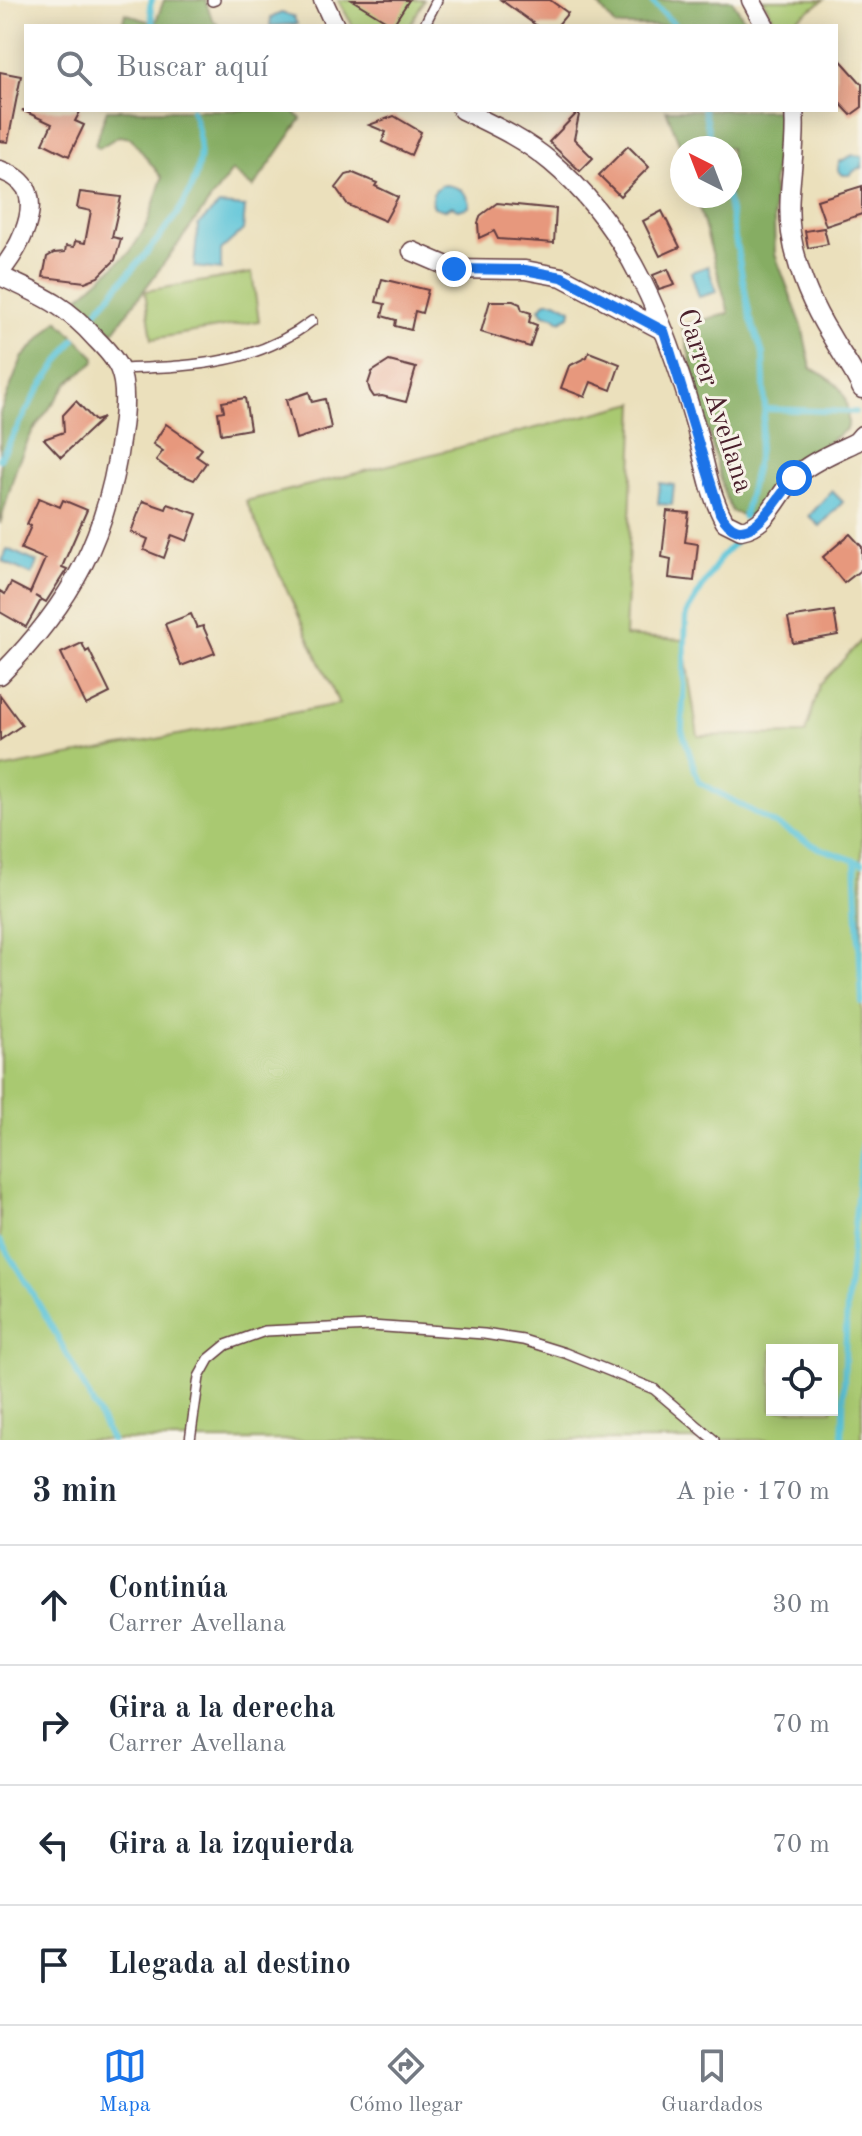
<!DOCTYPE html>
<html lang="es">
<head>
<meta charset="utf-8">
<style>
  body { margin:0; font-family:"Old Standard TT",serif; background:#f2f2f3; color:#1f2937 }
  .controls { position:absolute; right:24px; bottom:24px; display:grid; overflow:hidden; border-radius:0px; box-shadow:0 4px 20px #0003 }
  .controls button { width:72px; height:72px; display:grid; place-items:center; padding:0; border:0; border-bottom:2px solid #e0e1e3; background:#fff; color:#1f2937; font:40px sans-serif }
  .compass { position:absolute; left:670px; top:136px; width:72px; height:72px; border-radius:50%; background:#fff; box-shadow:0 4px 20px #0003; rotate:318deg }
  .stop { position:absolute; width:24px; height:24px; margin:-18px; border:6px solid #1a73e8; border-radius:50%; background:#fff }
  .stop.end { background:#1a73e8; border-color:#fff; box-shadow:0 2px 8px #0008 }
  .list { margin:0; padding:0; list-style:none }
  h2 { display:flex; justify-content:space-between; align-items:center; height:104px; margin:0; padding:0 32px; font-size:34px }
  h2 small { font-size:26px; font-weight:400; color:#747a83 }
  .list li { display:grid; grid-template-columns:52px 1fr auto; gap:24px; align-items:center; box-sizing:border-box; height:120px; padding:0 32px; border-top:2px solid #e0e1e3 }
  .list b { display:block; font-size:30px; white-space:nowrap }
  .list p { margin:0; font-size:26px; white-space:nowrap; color:#747a83 }
  .list em { font-size:26px; font-style:normal; color:#747a83 }
  .icon { flex:none; width:44px; height:44px; fill:none; stroke:currentColor; stroke-width:2; stroke-linecap:round; stroke-linejoin:round }
  .map { position:relative; flex:none; width:862px; height:1440px; overflow:hidden }
  .search { position:absolute; background:#fff; box-shadow:0 4px 20px #0003; left:24px; right:24px; top:24px; height:88px; display:flex; align-items:center; gap:20px; box-sizing:border-box; padding:0 28px; border-radius:0px; color:#747a83; font-size:30px }
  .sheet { height:584px; background:#fff }
  nav { display:flex; justify-content:space-around; align-items:center; box-sizing:border-box; height:112px; border-top:2px solid #e0e1e3; background:#fff; font-size:22px; color:#747a83 }
  nav a { display:grid; justify-items:center; gap:4px }
  nav .on { color:#1a73e8 }
  .map>svg:first-child { display:block }
  .green { fill:#a9c971; stroke:#7a744e; stroke-width:2; fill-rule:evenodd }
  .forest { fill:#86ad63; stroke:#686647; stroke-width:2 }
  .water { fill:#5dc5d9; stroke:#547282; stroke-width:2 }
  .lines { fill:none; stroke-linecap:round; stroke-linejoin:round }
  .stream { stroke:#5dc5d9; stroke-width:6 }
  .building { fill:#e7987d }
  .lane-casing { stroke:#623c41; stroke-width:12 }
  .street-casing { stroke:#623c41; stroke-width:21 }
  .lane { stroke:#fff; stroke-width:9 }
  .street { stroke:#fff; stroke-width:18 }
  .route { stroke:#1a73e8; stroke-width:10 }
  .labels { text-anchor:middle; dominant-baseline:central; stroke-width:6; stroke-linejoin:round; paint-order:stroke }
  .street-label { font-size:28px; fill:#4a1f2b; stroke:#f7f3e8 }
</style>
</head>
<body>
<div class="map">
<svg width="862" height="1440" viewBox="0 0 862 1440">
  <rect width="100%" height="100%" fill="#f7f3e8"/>
  <filter id="ink" filterUnits="userSpaceOnUse"><feTurbulence type="fractalNoise" baseFrequency=".0125" numOctaves="2"/><feDisplacementMap in="SourceGraphic" scale="16" xChannelSelector="R" yChannelSelector="G"/><feConvolveMatrix kernelMatrix="1 2 1 2 8 2 1 2 1" color-interpolation-filters="sRGB"/></filter>
  <filter id="wash" filterUnits="userSpaceOnUse"><feTurbulence type="fractalNoise" baseFrequency=".006" numOctaves="4" result="noise"/><feDisplacementMap in="SourceGraphic" scale="32" xChannelSelector="R" yChannelSelector="G"/><feGaussianBlur stdDeviation="1.8" result="paint"/><feColorMatrix in="noise" values="0 0 0 0 0 0 0 0 0 0 0 0 0 0 0 0 0 1.4 0 .05"/><feComposite in="paint" operator="in"/></filter>
  <g filter="url(#wash)">
    <rect width="100%" height="100%" fill="#ebe0bc"/>
    <g class="green">
      <polygon points="338,0 424,0 410,26 353,26"/>
      <polygon points="763,0 824,0 786,26 778,26"/>
      <polygon points="252,273 259,321 152,339 145,291"/>
      <path d="M635,403l-10,233 58,4 15,96 107,-2 15,-50 42,-44v800h-862v-671l339,-65 -93,-203zM772,1350h60v60h-60z"/>
    </g>
    <g class="forest">
      <polygon points="164,0 205,0 212,19 219,26 122,26 125,13 155,24"/>
      <polygon points="594,0 732,0 748,26 616,26"/>
      <polygon points="107,110 293,110 301,119 253,188 232,171 113,332 75,301 130,252 147,225 162,178 131,138 119,136 99,148 95,144"/>
      <path d="M666,110h113l1,35 -7,37 2,72 27,72 9,42c31,17 38,24 37,59 -15,16 -37,22 -53,37 -17,16 -26,38 -45,53l-18,-5 -8,-19 -42,-167 47,-13 -33,-117h34v-48h-48v2z"/>
      <polygon points="58,320 95,357 94,363 69,382 32,432 17,465 0,524 0,413 22,358"/>
    </g>
    <g class="water">
      <polygon points="281,13 293,16 297,24 270,26 271,18"/>
      <polygon points="853,155 862,156 862,169 857,169 849,175 843,175 838,170 839,162"/>
      <path d="M442,185c13,0 24,5 28,18l-1,4 -10,3 -7,-4 -8,4 -10,-3c-5,-10 -1,-17 8,-22z"/>
      <polygon points="219,205 245,207 243,230 221,250 221,270 194,267 198,225"/>
      <polygon points="708,266 716,292 699,297 691,272"/>
      <polygon points="546,301 556,301 571,309 570,316 560,321 554,316 544,314 540,308"/>
      <polygon points="660,483 674,485 672,505 658,504"/>
      <polygon points="832,491 843,502 820,526 809,516"/>
      <polygon points="7,549 37,562 32,575 2,561"/>
    </g>
    <g class="lines">
      <g class="stream">
        <polyline points="152,0 150,6 153,26"/>
        <polyline points="650,0 676,26"/>
        <polyline points="704,110 712,148"/>
        <polyline points="727,196 750,317 763,354 765,409 757,460 744,517"/>
        <path d="M95,313c16,-19 32,-38 49,-57 37,-44 72,-86 48,-146"/>
        <polyline points="765,409 855,412"/>
        <polyline points="0,459 36,394 74,340"/>
        <polyline points="740,537 721,557 686,614 682,730 699,782 819,848 862,863"/>
        <polyline points="855,861 862,1003"/>
        <path d="M0,1241c42,64 77,130 111,199"/>
        <polyline points="842,1440 847,1303 862,1144"/>
      </g>
    </g>
    <g id="blocks">
      <g class="building">
        <polygon points="352,0 409,0 393,25"/>
        <polygon points="501,0 550,0 568,13 557,26 537,26"/>
        <polygon points="836,55 862,84 862,107 851,115 836,99"/>
        <polygon points="0,72 21,76 8,142 0,141"/>
        <polygon points="22,110 81,110 75,121 84,125 69,156 43,143 52,124"/>
        <polygon points="580,110 574,139 593,158 580,171 549,142"/>
        <polygon points="394,116 421,132 411,155 382,142 386,132 369,125"/>
        <polygon points="628,146 649,167 620,196 599,175"/>
        <polygon points="353,173 377,183 375,186 398,197 385,221 348,205 336,188 346,175"/>
        <polygon points="862,186 862,214 826,226 817,200"/>
        <polygon points="80,192 121,197 112,237 121,239 115,260 98,277 85,282 43,277 47,257 54,253 65,252 66,246 74,247 75,241 85,243 91,211 77,208"/>
        <polygon points="497,203 556,209 554,243 498,239 494,231 479,238 478,223 481,215"/>
        <polygon points="662,211 680,247 660,256 643,221"/>
        <polygon points="824,228 828,244 808,248 805,231"/>
        <polygon points="668,269 675,285 659,290 653,275"/>
        <polygon points="382,279 428,290 422,313 415,311 411,330 395,326 396,320 382,316 385,304 376,302"/>
        <polygon points="490,301 513,301 520,304 522,310 531,313 529,322 537,325 530,347 481,332"/>
        <polygon points="589,352 620,364 611,390 591,382 585,397 561,388 569,366 587,357"/>
        <polygon points="389,361 416,368 406,402 382,396 374,397 370,391 368,384 372,372"/>
        <polygon points="309,392 312,402 325,399 331,428 296,439 286,400"/>
        <polygon points="245,398 250,429 221,434 218,412 224,411 222,402"/>
        <polygon points="76,401 95,421 103,418 61,457 44,439 64,432 63,415"/>
        <polygon points="166,424 202,449 196,456 206,463 194,480 170,470 156,460 163,451 153,444"/>
        <polygon points="39,498 60,507 63,500 87,510 62,567 67,569 46,602 35,596 41,600 26,627 0,612 0,591 5,594 11,583 30,593 45,559 21,549 31,526 27,524"/>
        <polygon points="143,501 166,509 168,504 197,514 187,541 172,535 164,558 144,550 148,539 131,532"/>
        <polygon points="667,511 689,513 685,542 698,544 694,581 669,578 671,559 662,557"/>
        <polygon points="850,534 862,547 862,569 844,583 823,557"/>
        <polygon points="834,611 838,635 793,643 788,618"/>
        <polygon points="191,614 197,628 203,626 215,653 181,666 165,624"/>
        <polygon points="82,643 86,652 89,650 110,693 86,705 61,653"/>
        <polygon points="0,695 22,725 0,740"/>
      </g>
    </g>
  </g>
  <g filter="url(#ink)">
    <use href="#blocks" fill-opacity="0" stroke="#623c41" stroke-width="2"/>
    <g class="lines">
      <defs>
        <g id="lane">
          <polyline points="212,1 215,0"/>
          <polyline points="424,26 437,0"/>
          <path d="M120,369c71,-3 133,-3 192,-48"/>
          <polyline points="190,1440 199,1377 209,1359 226,1345 265,1331 371,1326 484,1334 523,1340 565,1353 654,1389 714,1440"/>
        </g>
        <g id="street">
          <polyline points="323,0 335,26"/>
          <polyline points="751,0 765,26"/>
          <path d="M462,110c31,15 62,29 89,52 79,66 116,165 144,262 9,33 13,68 30,98l16,8c30,-5 37,-39 58,-57 16,-13 38,-22 57,-31l6,-7"/>
          <path d="M794,110c4,41 -9,82 -3,123 6,38 20,71 40,103 10,18 23,34 31,53"/>
          <path d="M0,170c10,4 20,8 26,18 13,26 -10,65 -26,84"/>
          <polyline points="412,251 454,269 525,270 562,277 664,331"/>
          <path d="M0,276c41,19 65,28 96,63 8,8 18,18 23,29 8,18 5,47 2,66 -13,102 -49,169 -121,241"/>
        </g>
      </defs>
      <use href="#lane" class="lane-casing"/>
      <use href="#street" class="street-casing"/>
      <use href="#lane" class="lane"/>
      <use href="#street" class="street"/>
    </g>
  </g>
  <g class="lines" filter="url(#ink)">
    <path class="route" d="M454,269l71,1 37,7 102,54 56,182c26,47 57,-16 74,-35"/>
  </g>
  <g class="labels">
    <g class="street-label">
      <text transform="translate(714 401) rotate(72)">Carrer Avellana</text>
    </g>
  </g>
</svg>
<div class="controls">
<button><svg class="icon" aria-label="locate" viewBox="0 0 24 24"><circle cx="12" cy="12" r="6"/><path d="M12 2v4M12 18v4M2 12h4M18 12h4"/></svg></button>
</div>
<svg class="compass" viewBox="-18 -18 36 36"><path d="M0-13l5 13h-10z" fill="#e53935"/><path d="M0 13l5-13h-10z" fill="#747a83"/></svg>
<div class="stop" style="left:794px;top:478px"></div>
<div class="stop end" style="left:454px;top:269px"></div>
<div class="search"><svg class="icon" aria-label="search" viewBox="0 0 24 24"><circle cx="10" cy="10" r="6"/><path d="M15 15l6 6"/></svg>Buscar aquí</div>
</div>
<section class="sheet">
<h2>3 min<small>A pie · 170 m</small></h2>
<ul class="list">
<li><svg class="icon" aria-label="ahead" viewBox="0 0 24 24"><path d="M12 20V5M6 11l6-6 6 6"/></svg><div><b>Continúa</b><p>Carrer Avellana</p></div><em>30 m</em></li>
<li><svg class="icon" aria-label="right" viewBox="0 0 24 24"><path d="M7 20v-9h11M14 6l5 5-5 5"/></svg><div><b>Gira a la derecha</b><p>Carrer Avellana</p></div><em>70 m</em></li>
<li><svg class="icon" aria-label="left" viewBox="0 0 24 24"><path d="M17 20v-9H6M10 6l-5 5 5 5"/></svg><div><b>Gira a la izquierda</b></div><em>70 m</em></li>
<li><svg class="icon" aria-label="arrive" viewBox="0 0 24 24"><path d="M6 21V4h12l-3 4 3 4H6"/></svg><div><b>Llegada al destino</b></div></li>
</ul>
</section>
<nav>
<a class="on"><svg class="icon" aria-label="map" viewBox="0 0 24 24"><path d="M3 6l6-2 6 2 6-2v14l-6 2-6-2-6 2zM9 4v14M15 6v14"/></svg>Mapa</a>
<a><svg class="icon" aria-label="directions" viewBox="0 0 24 24"><path d="M12 3l9 9-9 9-9-9zM9 14v-3h6M13 9l2 2-2 2"/></svg>Cómo llegar</a>
<a><svg class="icon" aria-label="saved" viewBox="0 0 24 24"><path d="M7 4h10v16l-5-4-5 4z"/></svg>Guardados</a>
</nav>
</body>
</html>
